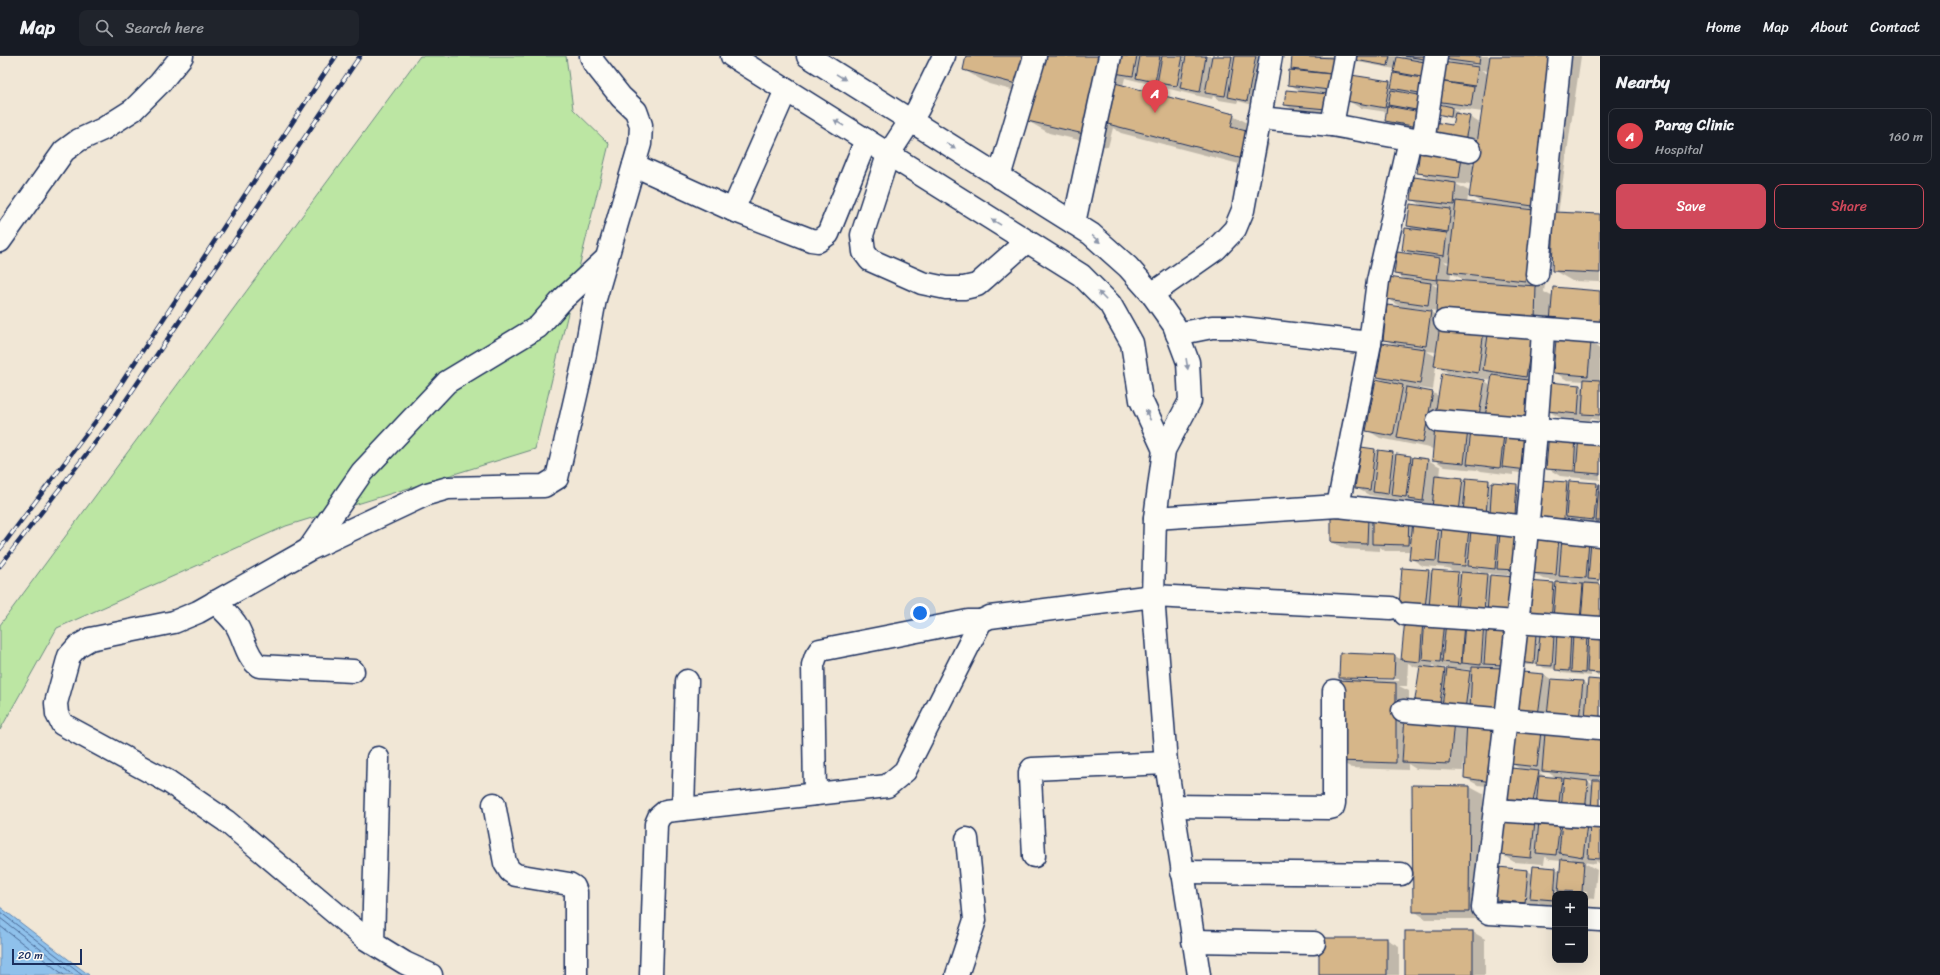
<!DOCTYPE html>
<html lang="en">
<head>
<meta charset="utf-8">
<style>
  body { margin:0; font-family:Sriracha,sans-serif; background:#20242c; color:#f1f3f6 }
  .controls { position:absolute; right:12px; bottom:12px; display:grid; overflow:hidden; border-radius:8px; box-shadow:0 4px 16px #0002 }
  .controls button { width:36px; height:36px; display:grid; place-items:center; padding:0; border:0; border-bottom:1px solid #363941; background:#171b24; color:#f1f3f6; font:20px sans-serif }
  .scale { position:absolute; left:12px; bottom:10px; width:70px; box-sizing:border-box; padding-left:4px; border:2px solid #1b2f5e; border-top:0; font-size:11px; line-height:14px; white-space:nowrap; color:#1b2f5e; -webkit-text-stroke:3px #fdfcf7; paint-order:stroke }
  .you { position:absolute; left:920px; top:557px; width:14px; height:14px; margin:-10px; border:3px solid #fff; border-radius:50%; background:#1a73e8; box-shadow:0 0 0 6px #1a73e833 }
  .badge { display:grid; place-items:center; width:26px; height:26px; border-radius:50%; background:#d1495b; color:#fff; font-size:13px; font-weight:700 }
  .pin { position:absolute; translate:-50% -33px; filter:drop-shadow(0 1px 2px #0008) }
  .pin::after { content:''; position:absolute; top:21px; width:14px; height:12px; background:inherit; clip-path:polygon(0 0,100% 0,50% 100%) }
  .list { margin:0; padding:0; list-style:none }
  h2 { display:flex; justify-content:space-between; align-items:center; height:52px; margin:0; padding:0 16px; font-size:17px }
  h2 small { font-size:13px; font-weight:400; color:#9ea1a6 }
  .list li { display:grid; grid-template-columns:26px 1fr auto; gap:12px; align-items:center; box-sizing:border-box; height:56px; margin:0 8px 8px; padding:0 8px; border:1px solid #363941; border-radius:8px }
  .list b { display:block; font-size:15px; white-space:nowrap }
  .list p { margin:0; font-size:13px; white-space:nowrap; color:#9ea1a6 }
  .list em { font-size:13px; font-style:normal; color:#9ea1a6 }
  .actions { display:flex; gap:8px; padding:12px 16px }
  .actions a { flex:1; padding:9px 0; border:1px solid #d1495b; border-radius:8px; text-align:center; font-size:14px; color:#d1495b }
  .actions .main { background:#d1495b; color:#fff }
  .icon { flex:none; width:22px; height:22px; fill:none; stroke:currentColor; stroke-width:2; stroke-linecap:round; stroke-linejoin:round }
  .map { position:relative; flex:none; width:1600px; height:919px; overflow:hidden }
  header { display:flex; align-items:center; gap:24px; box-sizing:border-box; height:56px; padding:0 20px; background:#171b24; border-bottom:1px solid #363941 }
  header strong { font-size:19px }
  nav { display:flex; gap:22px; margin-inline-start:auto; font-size:14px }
  .search { width:280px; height:36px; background:#20242c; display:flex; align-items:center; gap:10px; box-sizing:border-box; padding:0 14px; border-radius:8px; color:#9ea1a6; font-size:15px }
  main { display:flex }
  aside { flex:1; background:#171b24 }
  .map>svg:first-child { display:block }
  .green { fill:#bce6a3; stroke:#6c8a80 }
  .water { fill:#8fc1eb; stroke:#6187b3 }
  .shadow { fill:#0003; fill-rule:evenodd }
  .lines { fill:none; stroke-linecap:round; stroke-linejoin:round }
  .shore { stroke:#496996; stroke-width:1 }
  .building { fill:#d6b689; stroke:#1b2f5e }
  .minor-casing { stroke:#1b2f5e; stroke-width:25 }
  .minor { stroke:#fdfcf7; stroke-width:22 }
  .rail-casing { stroke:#1b2f5e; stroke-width:4.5 }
  .rail { stroke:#fdfcf7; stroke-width:3; stroke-dasharray:9; stroke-linecap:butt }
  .oneway { fill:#8c96aa }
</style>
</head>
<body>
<header>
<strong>Map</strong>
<div class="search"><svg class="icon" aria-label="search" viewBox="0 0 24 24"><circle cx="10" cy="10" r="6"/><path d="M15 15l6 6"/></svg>Search here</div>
<nav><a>Home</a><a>Map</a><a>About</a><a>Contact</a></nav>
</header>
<main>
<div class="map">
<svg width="1600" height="919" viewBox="0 0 1600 919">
  <rect width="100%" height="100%" fill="#f1e7d6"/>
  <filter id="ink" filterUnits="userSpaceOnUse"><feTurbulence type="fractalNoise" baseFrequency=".025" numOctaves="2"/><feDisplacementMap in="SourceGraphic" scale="8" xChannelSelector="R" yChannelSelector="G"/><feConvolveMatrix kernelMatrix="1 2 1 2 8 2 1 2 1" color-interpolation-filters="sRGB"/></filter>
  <g filter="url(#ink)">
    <polygon class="green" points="420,0 566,0 573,53 609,88 535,393 286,470 57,572 0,674 0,569"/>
    <polygon class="water" points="0,851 89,919 0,919"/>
    <g class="shadow">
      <polygon points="967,0 1263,0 1260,51 1238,45 1237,47 1219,44 1213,40 1212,43 1194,39 1125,22 1123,30 1233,59 1253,70 1251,77 1269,88 1262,114 1121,77 1113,72 1108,91 1049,77 1024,63 1031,39 989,28 964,14"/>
      <polygon points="1293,0 1347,0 1339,60 1298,56 1285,49 1304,37 1289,28"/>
      <polygon points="1352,0 1397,0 1396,2 1406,4 1401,0 1437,0 1424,73 1392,68 1386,64 1387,56 1360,52 1347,44 1389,26 1393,28 1403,20 1395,15 1395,13 1358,6 1352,2"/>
      <path d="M1445,0h136l-23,158 42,1v67l-28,-1 -19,-11 2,-51 -10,-1 8,4 -9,70 9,5 47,-5v39l-187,-23v2l18,2 12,8 89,16 7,49 -35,50 35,41 -26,-4v3l-32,-4 -4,-2v1l-32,-3 -12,-8 1,-10 -54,-11 -13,-8 20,-48 -9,-5 17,-32 -11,-6 19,-31 -16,-9 20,-19 -12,-6 17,-19 -9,-5 13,-20 -8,-4 17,-19 -13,-8 21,-18 -15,-9 43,-15 14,8 3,-18 -32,-6 7,-14 1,-8 -16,-5 10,-7 -12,-7 10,-16 -6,-4 14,-16 -10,-5zM1481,14l8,1 -1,3zM1452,52l31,4 -2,12 -11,-7 -12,-2v-3zM1454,127l18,2 -2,11 16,9 -19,-2 2,-12zM1443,205l7,1v3zM1451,217l17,9 -18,-1zM1432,228l7,1v3zM1426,295l11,1v5zM1436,310l12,7 44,7 -1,5 -6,-4 -46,15 -6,-3 -15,-3 1,-2 14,2z"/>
      <polygon points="1591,287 1600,293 1600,365 1591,362 1590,364 1561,362 1548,355 1580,330 1585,333 1585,325 1567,324 1554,316"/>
      <polygon points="1550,377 1600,383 1600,424 1560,420 1547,412"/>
      <polygon points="1362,392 1428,404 1441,411 1440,421 1463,423 1466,425 1488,425 1492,427 1516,429 1529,436 1527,466 1369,439 1356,432"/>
      <polygon points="1540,425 1570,429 1597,428 1600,430 1600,470 1550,467 1538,460"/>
      <path d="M1332,461l268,26v85l-187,-15 15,-42 5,3 23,-1 -8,-5 -25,-2 -13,-8 1,-7h-26l-5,-4v4l-35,-2 -13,-7zM1455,515l7,1 -1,3zM1478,515l7,4h-7zM1529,515l14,8 14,2v5l-4,-2 -25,1zM1484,517l23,2v-1l8,4 -24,-1zM1569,524l7,4h-8z"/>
      <path d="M1406,564l100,5 7,94 -85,-6 -8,-45 -5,-1 -7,-4 -1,23h-8l10,5v26l45,4 14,8 37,59 -27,-3 -13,-7 2,-32h-2l-2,25 -47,-2 -8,-5v6l-56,-2 -13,-7 8,-80 -7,-4 55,-21 7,4zM1433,609l2,2 4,2 -6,-1zM1440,611l8,1v4zM1461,613l12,1v4l-12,-3zM1352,621l47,2v2l-47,-2z"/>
      <polygon points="1558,576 1600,579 1600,620 1591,617 1591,620 1562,617 1556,613 1544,612 1540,609 1526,609 1520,606 1536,578 1541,581 1554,581 1558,583"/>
      <polygon points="1544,619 1553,624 1583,626 1589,630 1600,625 1600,669 1530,662"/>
      <path d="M1541,676l5,3 54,3v75l-80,-2 4,-40 -12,-7zM1538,716l11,1 9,6 -10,-1zM1586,724l8,1 -1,4z"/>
      <polygon points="1470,731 1483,738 1482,863 1426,863 1414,855"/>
      <path d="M1534,766l6,3h60v39l-4,-3v3l-13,-2 14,8 -3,29 -9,-1v-4h-30v12l-12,-1 -5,-3 -1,8 -29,-3 -12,-7 32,-29 5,3 1,-7 22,2 5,3 1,-11 -12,-1 -5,-3 -1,7 -30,-2 -13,-8zM1569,802l7,3h-7zM1571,835l16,1v2l-16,-1z"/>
      <polygon points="1473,876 1485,883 1485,919 1406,919"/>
      <polygon points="1386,883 1399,890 1399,919 1320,919"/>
    </g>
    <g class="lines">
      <g class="shore">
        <polyline points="0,856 82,919"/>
        <polyline points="0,862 74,919"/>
        <polyline points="0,870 64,919"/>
      </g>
    </g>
    <g class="building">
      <polygon points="966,0 1028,0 1020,29 963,14"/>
      <polygon points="1041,0 1103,0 1084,78 1023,64"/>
      <polygon points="1117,0 1137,0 1133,20 1114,17"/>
      <polygon points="1140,0 1160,0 1155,26 1136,22"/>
      <polygon points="1162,0 1183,0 1177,30 1157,27"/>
      <polygon points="1186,0 1206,0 1200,36 1180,32"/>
      <polygon points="1212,0 1232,0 1225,40 1205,37"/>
      <polygon points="1235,0 1256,0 1247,45 1228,41"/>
      <polygon points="1292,0 1334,2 1332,18 1291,13"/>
      <polygon points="1351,0 1390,0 1388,10 1350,3"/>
      <polygon points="1405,0 1431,0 1430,4"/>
      <polygon points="1444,0 1480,0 1479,8 1443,3"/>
      <polygon points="1490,0 1554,0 1533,150 1469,141"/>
      <polygon points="1397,1 1430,7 1427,22 1394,16"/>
      <polygon points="1442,6 1478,11 1475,30 1439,25"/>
      <polygon points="1289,14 1331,18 1329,34 1288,29"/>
      <polygon points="1394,17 1427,23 1425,38 1391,32"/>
      <polygon points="1351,19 1390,25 1385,52 1346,45"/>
      <polygon points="1438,25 1474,31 1471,50 1435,45"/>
      <polygon points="1111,26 1234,58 1231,71 1250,76 1243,103 1100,66"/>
      <polygon points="1286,34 1328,38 1326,53 1284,49"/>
      <polygon points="1391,34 1424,40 1422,55 1388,49"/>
      <polygon points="1439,48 1452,51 1451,61 1437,58"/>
      <polygon points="1387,50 1421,56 1418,71 1385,65"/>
      <polygon points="1455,57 1470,60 1465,85 1432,78 1434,66 1452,69"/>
      <polygon points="1420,94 1462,100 1459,122 1417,117"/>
      <polygon points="1414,121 1456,127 1454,149 1411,144"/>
      <polygon points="1456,145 1534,154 1525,225 1448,216"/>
      <polygon points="1410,148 1451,153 1448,176 1407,170"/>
      <polygon points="1554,156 1600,158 1600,217 1552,215"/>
      <polygon points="1405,172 1447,177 1444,200 1402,194"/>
      <polygon points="1397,196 1440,202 1437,224 1394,218"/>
      <polygon points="1388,221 1431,227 1428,249 1386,243"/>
      <polygon points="1438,223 1536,230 1535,264 1436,258"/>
      <polygon points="1553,231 1600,235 1600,269 1550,266"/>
      <polygon points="1387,249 1431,255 1426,290 1383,284"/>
      <polygon points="1440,269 1484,275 1478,317 1434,310"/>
      <polygon points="1489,272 1533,279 1526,321 1483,314"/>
      <polygon points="1556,284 1591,286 1588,320 1553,317"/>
      <polygon points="1382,287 1425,293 1420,328 1377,321"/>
      <polygon points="1442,317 1485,324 1478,366 1435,359"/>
      <polygon points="1492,319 1535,325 1529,367 1485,361"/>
      <polygon points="1376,323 1403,329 1393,380 1366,375"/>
      <polygon points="1584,323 1600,324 1600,359 1582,358"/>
      <polygon points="1549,326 1580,329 1578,358 1547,355"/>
      <polygon points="1406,331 1433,336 1423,387 1397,382"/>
      <polygon points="1435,370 1468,374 1464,407 1432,404"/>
      <polygon points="1471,375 1504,378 1500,412 1467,408"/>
      <polygon points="1549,376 1576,378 1574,415 1546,413"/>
      <polygon points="1506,377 1531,380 1527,414 1502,411"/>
      <polygon points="1579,380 1600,382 1600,418 1576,416"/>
      <polygon points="1361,391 1375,393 1370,434 1355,432"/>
      <polygon points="1378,394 1393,396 1388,438 1373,436"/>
      <polygon points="1396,398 1411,400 1406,441 1391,439"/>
      <polygon points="1413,401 1428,403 1423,445 1408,443"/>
      <polygon points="1435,419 1463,422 1459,456 1432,453"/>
      <polygon points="1466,422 1489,424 1486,458 1463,457"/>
      <polygon points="1539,424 1567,426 1564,463 1537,461"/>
      <polygon points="1569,425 1597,427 1594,464 1566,461"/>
      <polygon points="1492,426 1517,428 1515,459 1490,457"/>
      <polygon points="1599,428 1600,428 1600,465 1596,465"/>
      <polygon points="1331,460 1368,461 1367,488 1331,486"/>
      <polygon points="1372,461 1409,462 1408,489 1372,488"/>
      <polygon points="1413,465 1439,468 1436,505 1409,503"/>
      <polygon points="1442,470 1469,473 1465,510 1439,508"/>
      <polygon points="1471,473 1498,475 1495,513 1468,510"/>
      <polygon points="1500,476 1519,478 1516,514 1497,513"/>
      <polygon points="1533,479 1559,481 1556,519 1530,517"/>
      <polygon points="1562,482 1589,484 1586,522 1559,520"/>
      <polygon points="1591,485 1600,486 1600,524 1588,523"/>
      <polygon points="1402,512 1429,514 1425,552 1399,550"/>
      <polygon points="1432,514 1458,516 1455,553 1429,551"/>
      <polygon points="1461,516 1487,518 1484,556 1457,554"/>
      <polygon points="1490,519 1516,521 1513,559 1487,557"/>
      <polygon points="1527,525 1554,527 1551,565 1524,563"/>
      <polygon points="1556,526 1583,528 1580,565 1553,563"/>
      <polygon points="1584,527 1600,528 1600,566 1581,565"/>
      <polygon points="1425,562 1444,564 1440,606 1422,604"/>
      <polygon points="1405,563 1423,564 1420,606 1401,604"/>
      <polygon points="1446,565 1464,566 1461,608 1442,606"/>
      <polygon points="1465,565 1484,567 1481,609 1462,607"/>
      <polygon points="1487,566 1506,568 1503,609 1484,608"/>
      <polygon points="1557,575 1571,576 1569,615 1555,614"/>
      <polygon points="1522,576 1536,577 1534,608 1519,606"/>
      <polygon points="1573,577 1587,578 1585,617 1571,616"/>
      <polygon points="1589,577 1600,578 1600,617 1587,616"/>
      <polygon points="1540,579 1554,580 1552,610 1537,609"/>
      <polygon points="1340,597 1395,599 1394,623 1339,622"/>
      <polygon points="1420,610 1445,613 1439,653 1414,650"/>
      <polygon points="1472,611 1504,612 1500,656 1470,654"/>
      <polygon points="1447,612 1470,615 1465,654 1442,651"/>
      <polygon points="1522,616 1544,618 1538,659 1516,655"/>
      <polygon points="1551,623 1583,625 1579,664 1547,660"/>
      <polygon points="1588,623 1600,624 1600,664 1585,662"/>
      <polygon points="1338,624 1396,627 1396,707 1338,705"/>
      <polygon points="1405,660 1454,664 1450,708 1402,706"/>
      <polygon points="1467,665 1497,668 1492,726 1464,722"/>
      <polygon points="1515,673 1541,675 1537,711 1511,708"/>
      <polygon points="1545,677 1600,681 1600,720 1542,715"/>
      <polygon points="1511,712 1539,715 1532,751 1506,748"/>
      <polygon points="1539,720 1562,722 1558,754 1536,751"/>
      <polygon points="1564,722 1588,725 1585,757 1561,754"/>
      <polygon points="1593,724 1600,724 1600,754 1591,753"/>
      <polygon points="1412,729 1470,730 1469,856 1413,856"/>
      <polygon points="1504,763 1535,765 1531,802 1500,799"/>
      <polygon points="1539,765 1560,767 1556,799 1536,797"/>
      <polygon points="1562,765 1587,768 1583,801 1559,797"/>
      <polygon points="1590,768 1600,768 1600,803 1588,802"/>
      <polygon points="1561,803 1584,805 1582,836 1558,835"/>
      <polygon points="1533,810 1556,812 1554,844 1530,842"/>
      <polygon points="1498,811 1528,814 1525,847 1495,844"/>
      <rect x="1405" y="875" width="68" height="44"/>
      <rect x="1319" y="882" width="68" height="37"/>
    </g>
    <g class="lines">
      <defs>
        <g id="minor">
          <polyline points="732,0 1081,219 1110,248 1132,287 1141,344 1164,394"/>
          <polyline points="808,0 1091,178 1128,211 1152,238 1174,269 1188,306 1190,345 1164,394 1155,462 1153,540 1166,707 1199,919"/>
          <polyline points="944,0 918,53 888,99 862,179 864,196 870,204 922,227 946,232 964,232 977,229 1027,185"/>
          <polyline points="1259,62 1332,69 1470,94"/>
          <polyline points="1332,69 1345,0"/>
          <polyline points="1423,86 1436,0"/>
          <polyline points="634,109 733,154 811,184 818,185 828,178 866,84"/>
          <polyline points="999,121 1035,0"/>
          <polyline points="733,154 786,34"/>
          <polyline points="1074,167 1110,0"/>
          <polyline points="0,185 64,95 79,84 103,73 133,54 160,27 182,0"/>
          <polyline points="1537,218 1560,0"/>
          <polyline points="1152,238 1216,193 1235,173 1243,154 1271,0"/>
          <polyline points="1445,265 1600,277"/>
          <path d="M1543,274c-11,193 -37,386 -60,578l6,5 66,4"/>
          <polyline points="1177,278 1212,271 1233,271 1370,287"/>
          <polyline points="1438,365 1600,378"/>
          <polyline points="1338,450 1370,287 1378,225 1410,84"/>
          <polyline points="1155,462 1338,450 1600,479"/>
          <polyline points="309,493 362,416 447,326 538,271 563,243 606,203"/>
          <path d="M215,546c7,7 14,13 20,21 9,13 11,34 24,43l94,5"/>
          <polyline points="1405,558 1600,572"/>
          <polyline points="1403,655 1600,672"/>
          <polyline points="815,738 813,609 816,600 820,594 968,565 981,565"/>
          <polyline points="494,748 505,807 510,815 516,819 569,828 574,831 576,836 576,919"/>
          <polyline points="1172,750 1329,752 1333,751 1334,747 1334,635"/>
          <polyline points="683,753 687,625"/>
          <polyline points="1495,754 1600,761"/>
          <polyline points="1034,800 1030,721 1030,716 1032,713 1166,707"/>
          <polyline points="1182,816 1401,818"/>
          <polyline points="1585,863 1600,864"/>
          <polyline points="1193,885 1314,887"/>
          <polyline points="373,887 378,702"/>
          <polyline points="431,919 405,907 366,883 226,765 169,726 62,668 57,658 56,647 69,600 78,590 90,583 174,566 198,556 308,494 427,438 448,432 544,430 557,422 583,309 595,243 640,88 641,69 636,55 621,41 594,7 591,0"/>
          <polyline points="651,919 656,768 659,761 666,755 887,730 905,715 981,565 990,561 1153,540 1391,552"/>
          <polyline points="957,919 975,864 967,783"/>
        </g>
      </defs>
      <use href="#minor" class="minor-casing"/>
      <use href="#minor" class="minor"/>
      <defs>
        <g id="rail">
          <polyline points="0,493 101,358 336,0"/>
          <polyline points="0,510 111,366 360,0"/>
        </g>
      </defs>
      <use href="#rail" class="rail-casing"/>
      <use href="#rail" class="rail"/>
    </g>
    <defs><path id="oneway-solid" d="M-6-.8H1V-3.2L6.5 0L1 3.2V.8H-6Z"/></defs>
    <g class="oneway">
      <use href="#oneway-solid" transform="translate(841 21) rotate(32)"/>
      <use href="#oneway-solid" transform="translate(839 67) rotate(-148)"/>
      <use href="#oneway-solid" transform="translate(951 90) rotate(33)"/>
      <use href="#oneway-solid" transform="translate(996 166) rotate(-148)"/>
      <use href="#oneway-solid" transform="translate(1096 183) rotate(42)"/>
      <use href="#oneway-solid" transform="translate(1102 240) rotate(-134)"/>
      <use href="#oneway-solid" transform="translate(1187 308) rotate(81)"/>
      <use href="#oneway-solid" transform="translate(1148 359) rotate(-115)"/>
    </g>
  </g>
</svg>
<div class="controls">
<button>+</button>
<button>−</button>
</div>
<div class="scale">20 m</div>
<div class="you"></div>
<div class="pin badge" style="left:1155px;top:57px;background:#e0444e">A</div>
</div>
<aside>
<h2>Nearby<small></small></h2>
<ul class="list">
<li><span class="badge" style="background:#e0444e">A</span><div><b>Parag Clinic</b><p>Hospital</p></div><em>160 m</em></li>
</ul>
<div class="actions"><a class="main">Save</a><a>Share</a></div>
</aside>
</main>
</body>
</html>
